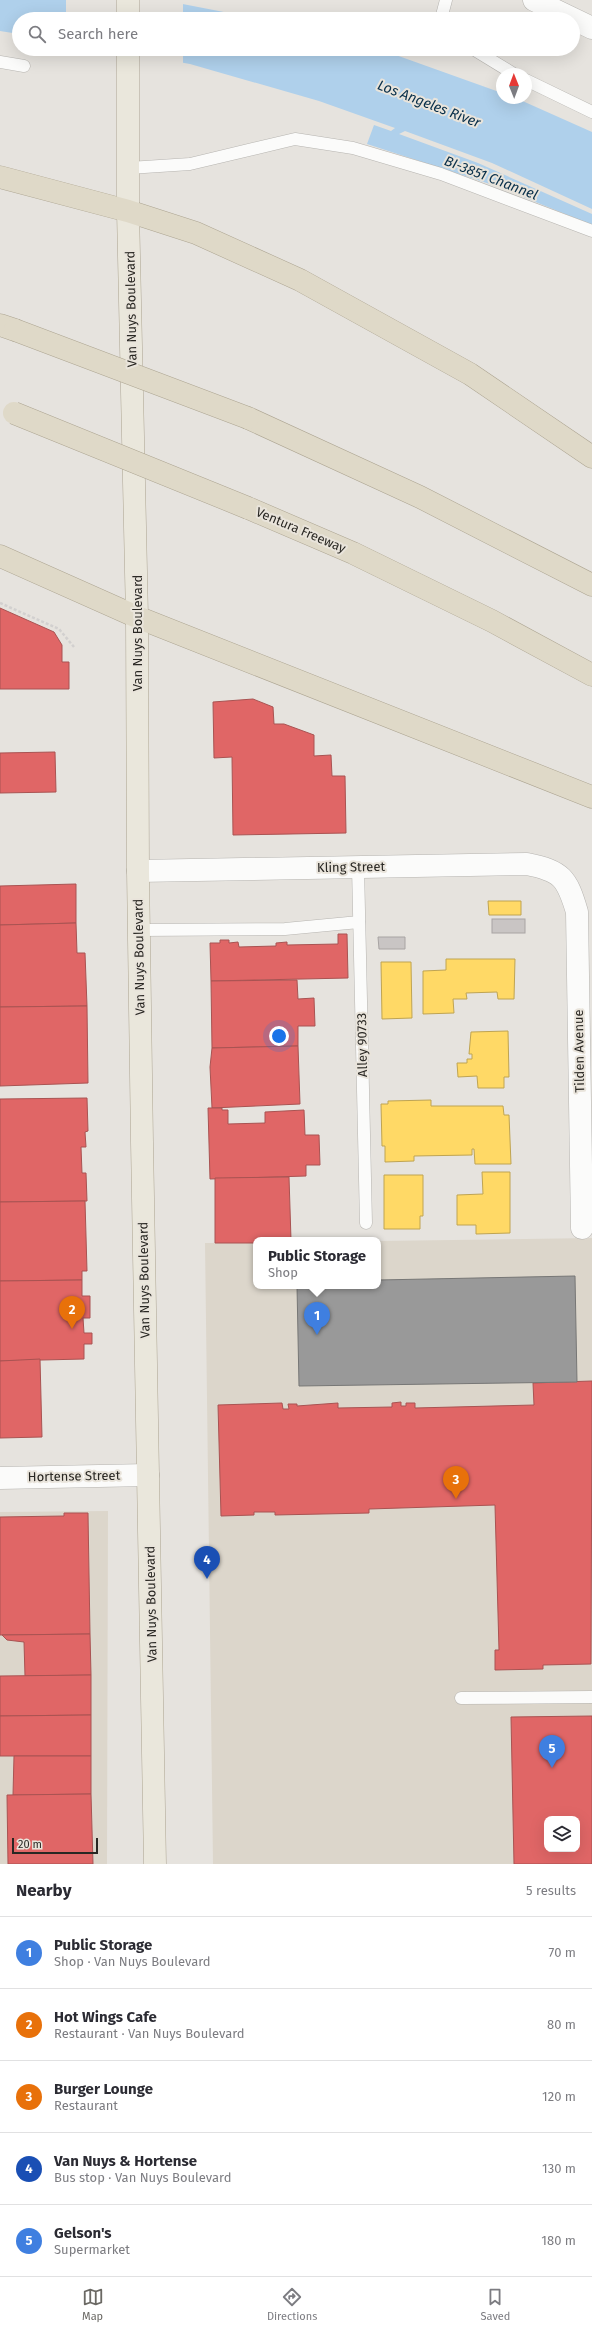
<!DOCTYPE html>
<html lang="en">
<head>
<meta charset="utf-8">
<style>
  body { margin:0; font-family:"Fira Sans",sans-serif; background:#f2f2f3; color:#2b2b33 }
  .controls { position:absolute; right:12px; bottom:12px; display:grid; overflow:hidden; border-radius:8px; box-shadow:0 4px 16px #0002 }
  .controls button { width:36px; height:36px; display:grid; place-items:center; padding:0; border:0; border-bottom:1px solid #e1e1e2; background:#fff; color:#2b2b33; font:20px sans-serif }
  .compass { position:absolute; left:496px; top:68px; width:36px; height:36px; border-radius:50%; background:#fff; box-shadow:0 4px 16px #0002; rotate:359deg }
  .scale { position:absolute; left:12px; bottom:10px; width:86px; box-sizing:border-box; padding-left:4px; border:2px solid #292723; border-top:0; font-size:11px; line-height:14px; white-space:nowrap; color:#292723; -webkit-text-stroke:3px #e9e4db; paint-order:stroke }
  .you { position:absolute; left:279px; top:1036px; width:14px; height:14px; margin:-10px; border:3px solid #fff; border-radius:50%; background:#1a73e8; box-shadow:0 0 0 6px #1a73e833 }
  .badge { display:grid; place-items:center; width:26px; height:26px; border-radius:50%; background:#6b6964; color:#fff; font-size:13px; font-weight:700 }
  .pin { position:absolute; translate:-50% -33px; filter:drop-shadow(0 1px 2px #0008) }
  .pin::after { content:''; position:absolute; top:21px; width:14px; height:12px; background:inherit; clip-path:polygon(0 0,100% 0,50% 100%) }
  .popup { position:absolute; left:253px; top:1237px; width:128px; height:52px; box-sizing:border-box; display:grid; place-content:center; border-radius:8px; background:#fff; filter:drop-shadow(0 1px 3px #0005); font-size:13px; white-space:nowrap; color:#7c7c81 }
  .popup b { font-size:15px; color:#2b2b33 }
  .popup::after { content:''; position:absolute; left:50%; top:100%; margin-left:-8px; border:8px solid transparent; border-top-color:#fff }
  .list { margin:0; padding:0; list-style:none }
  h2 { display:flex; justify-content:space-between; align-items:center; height:52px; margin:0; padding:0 16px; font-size:17px }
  h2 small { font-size:13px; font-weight:400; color:#7c7c81 }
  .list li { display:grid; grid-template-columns:26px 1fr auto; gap:12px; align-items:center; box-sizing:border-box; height:72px; padding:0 16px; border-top:1px solid #e1e1e2 }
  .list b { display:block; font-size:15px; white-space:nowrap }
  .list p { margin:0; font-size:13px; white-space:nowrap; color:#7c7c81 }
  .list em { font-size:13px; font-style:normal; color:#7c7c81 }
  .icon { flex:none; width:22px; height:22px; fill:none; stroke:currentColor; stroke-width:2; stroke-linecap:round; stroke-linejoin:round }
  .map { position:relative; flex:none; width:592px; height:1864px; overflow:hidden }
  .search { position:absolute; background:#fff; box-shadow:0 4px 16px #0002; left:12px; right:12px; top:12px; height:44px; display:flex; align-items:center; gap:10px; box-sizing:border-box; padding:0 14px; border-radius:22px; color:#7c7c81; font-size:15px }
  .sheet { height:412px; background:#fff }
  nav { display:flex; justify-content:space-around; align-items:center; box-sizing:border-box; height:56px; border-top:1px solid #e1e1e2; background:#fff; font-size:11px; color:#7c7c81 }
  nav a { display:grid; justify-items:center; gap:2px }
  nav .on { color:#6b6964 }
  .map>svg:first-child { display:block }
  .built { fill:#dcd6cb; fill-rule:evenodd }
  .water { fill:#afd0eb }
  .pier { fill:#e6e3de }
  .homes { fill:#ffd966; stroke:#bfa452 }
  .shops { fill:#e06666; stroke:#a95352; fill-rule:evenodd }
  .industry { fill:#999; stroke:#777776 }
  .building { fill:#c9c5c4; stroke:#a8a4a3 }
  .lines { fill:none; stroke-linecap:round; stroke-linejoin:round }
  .service-casing { stroke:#b6b4b0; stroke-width:13 }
  .minor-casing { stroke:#b6b4b0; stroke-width:23 }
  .secondary-casing { stroke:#b6b4b0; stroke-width:23 }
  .primary-casing { stroke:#ada592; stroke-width:23 }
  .motorway-casing { stroke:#ada592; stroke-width:23 }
  .path { stroke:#d2d0cf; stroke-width:2.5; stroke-dasharray:3 2; stroke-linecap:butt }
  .service { stroke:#fbfbfa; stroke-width:12 }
  .minor { stroke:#fbfbfa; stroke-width:22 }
  .secondary { stroke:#fbfbfa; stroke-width:22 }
  .primary { stroke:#eae7dc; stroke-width:22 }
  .motorway { stroke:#dfd9c8; stroke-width:22 }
  .motorway-bridge-casing { stroke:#ada592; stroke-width:23; stroke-linecap:butt }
  .motorway-bridge { stroke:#dfd9c8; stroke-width:22 }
  .labels { text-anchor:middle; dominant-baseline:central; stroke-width:4; stroke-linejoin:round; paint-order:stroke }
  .street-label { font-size:13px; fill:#292723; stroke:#e9e4db }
  .water-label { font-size:14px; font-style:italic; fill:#082f4a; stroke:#e9e4db }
</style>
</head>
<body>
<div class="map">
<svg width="592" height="1864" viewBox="0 0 592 1864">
  <rect width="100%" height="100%" fill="#e6e3de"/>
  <g class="built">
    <path d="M592,1238v626h-379l-8,-621h51v43h122v-45zM547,1819h30v30h-30z"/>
    <polygon points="108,1511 107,1864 0,1864 0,1512"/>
  </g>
  <g class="water">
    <polygon points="0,0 162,0 260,19 19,19 19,34 0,31"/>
    <polygon points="106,49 379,49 502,93 502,98 518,99 592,132 592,209 492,163 405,131 399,134 478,163 583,210 592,214 592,225 499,187 367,144 374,125 391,131 395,128 319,101 190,64"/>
  </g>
  <g class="pier">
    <polygon points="66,0 175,0 183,1 183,19 66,19"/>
    <polygon points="104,49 183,49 183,65 106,51"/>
  </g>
  <g class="homes">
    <polygon points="488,901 521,901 521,915 489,915"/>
    <polygon points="446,959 515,959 514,999 498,999 497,992 466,993 467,999 453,999 454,1013 423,1014 423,971 446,970"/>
    <polygon points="381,962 411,962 412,1018 382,1019"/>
    <polygon points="508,1031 509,1077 504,1077 504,1088 478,1088 477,1076 458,1077 457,1063 467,1063 467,1059 472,1059 472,1054 469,1054 471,1032"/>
    <polygon points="431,1100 431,1106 503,1106 504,1115 509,1115 511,1164 475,1164 474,1149 472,1149 472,1155 414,1156 414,1161 385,1162 385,1146 382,1146 381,1104 388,1104 388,1101"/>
    <polygon points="482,1172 510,1172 510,1233 476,1234 476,1225 457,1225 457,1195 483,1194"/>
    <polygon points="384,1175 423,1175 423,1216 420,1216 420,1229 384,1229"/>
  </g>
  <g class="shops">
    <polygon points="0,608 54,632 62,645 62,662 69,662 69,689 0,689"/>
    <polygon points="253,699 273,707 274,724 284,724 314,735 314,756 331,755 332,776 345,776 346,833 233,835 232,757 214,758 213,702"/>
    <polygon points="55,752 56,792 0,793 0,753"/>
    <polygon points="76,884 76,923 0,925 0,886"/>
    <polygon points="76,923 77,953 85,953 87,1006 0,1007 0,925"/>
    <polygon points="338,934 347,934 348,978 211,981 210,943 220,943 220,940 229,940 229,943 238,942 239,947 276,946 276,943 287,942 287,945 338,944"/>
    <polygon points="297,980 298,999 314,998 315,1026 298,1026 298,1046 212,1048 211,981"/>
    <polygon points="87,1006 88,1083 0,1086 0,1007"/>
    <polygon points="298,1046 300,1104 212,1108 210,1067 212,1048"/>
    <polygon points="87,1098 88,1131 85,1132 86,1147 81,1147 82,1173 86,1173 87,1201 0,1202 0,1099"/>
    <polygon points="208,1108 222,1108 222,1110 228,1110 228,1124 265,1123 265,1112 304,1110 305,1135 319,1135 320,1165 306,1165 306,1176 210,1179"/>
    <polygon points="289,1177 291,1240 256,1240 256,1243 215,1243 215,1178"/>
    <polygon points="85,1201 87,1271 82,1271 82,1280 0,1281 0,1202"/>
    <polygon points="82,1280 82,1296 90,1296 90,1318 83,1318 84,1333 92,1333 92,1344 84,1344 84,1359 0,1361 0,1281"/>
    <polygon points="40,1359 42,1437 0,1438 0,1361"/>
    <polygon points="592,1381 591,1664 543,1665 543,1669 495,1670 495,1650 499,1650 495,1505 369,1509 369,1513 275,1515 275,1512 254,1512 254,1515 221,1516 218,1405 282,1403 283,1409 289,1409 288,1404 297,1404 297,1406 338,1403 338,1408 392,1407 392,1403 401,1402 401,1406 406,1406 406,1403 415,1403 415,1408 534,1405 533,1383"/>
    <polygon points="64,1513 88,1513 90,1634 0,1635 0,1517 64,1516"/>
    <polygon points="90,1634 91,1675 25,1676 24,1642 7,1640 2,1635"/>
    <polygon points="91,1675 91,1715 0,1716 0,1676"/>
    <polygon points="91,1715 91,1756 0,1756 0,1716"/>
    <path d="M592,1716v148h-78l-3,-147zM547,1819h30v30h-30z"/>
    <polygon points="14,1756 91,1756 91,1794 13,1795"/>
    <polygon points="91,1794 93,1864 8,1864 7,1795"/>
  </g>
  <polygon class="industry" points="575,1276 577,1382 299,1386 297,1286 378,1286 378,1280"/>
  <g class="building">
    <rect x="492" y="919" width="33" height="14"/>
    <polygon points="378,937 405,937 405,949 379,949"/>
  </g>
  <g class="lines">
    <defs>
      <g id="service">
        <polyline points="441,19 446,0"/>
        <polyline points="473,49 514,74"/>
        <polyline points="0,62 24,66"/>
        <polyline points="526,80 592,112"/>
        <polyline points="129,168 190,164 295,139 353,148 441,174 592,231"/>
        <polyline points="358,867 366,1223"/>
        <polyline points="139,930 285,929 359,922"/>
        <polyline points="461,1698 592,1697"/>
      </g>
      <g id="minor">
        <path d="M138,871l389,-7c35,7 40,14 50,48l5,316"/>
        <polyline points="0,1478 148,1475"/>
      </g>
      <polyline id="secondary" points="534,0 592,28"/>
      <g id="primary">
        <polyline points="128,0 128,19"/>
        <polyline points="128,49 128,211 137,617 138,871 142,1142 155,1864"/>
      </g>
      <g id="motorway">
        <polyline points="0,177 128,211 196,233 300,280 470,374 592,457"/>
        <polyline points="0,325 15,330"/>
        <polyline points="248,418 420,497 592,585"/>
        <polyline points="248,508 353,553 492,621 592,675"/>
        <polyline points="0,556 137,617 592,797"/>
      </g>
    </defs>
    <use href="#service" class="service-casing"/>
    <use href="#minor" class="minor-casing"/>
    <use href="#secondary" class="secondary-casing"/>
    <use href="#primary" class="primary-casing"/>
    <use href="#motorway" class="motorway-casing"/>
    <polyline class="path" points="0,603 59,629 74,647"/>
    <use href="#service" class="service"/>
    <use href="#minor" class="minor"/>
    <use href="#secondary" class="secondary"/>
    <use href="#primary" class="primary"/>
    <use href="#motorway" class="motorway"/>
    <defs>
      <g id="motorway-bridge">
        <polyline points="15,330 248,418"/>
        <polyline points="14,413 248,508"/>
      </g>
    </defs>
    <use href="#motorway-bridge" class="motorway-bridge-casing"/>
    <use href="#motorway-bridge" class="motorway-bridge"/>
  </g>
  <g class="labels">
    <g class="street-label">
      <text transform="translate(131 309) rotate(-91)">Van Nuys Boulevard</text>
      <text transform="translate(301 530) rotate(23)">Ventura Freeway</text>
      <text transform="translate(137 633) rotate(-90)">Van Nuys Boulevard</text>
      <text transform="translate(351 867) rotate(-1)">Kling Street</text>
      <text transform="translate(139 957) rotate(-91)">Van Nuys Boulevard</text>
      <text transform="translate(362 1045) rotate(-91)">Alley 90733</text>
      <text transform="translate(579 1051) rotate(-91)">Tilden Avenue</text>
      <text transform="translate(144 1280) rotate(-91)">Van Nuys Boulevard</text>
      <text transform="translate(74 1476) rotate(-1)">Hortense Street</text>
      <text transform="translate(151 1604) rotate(-91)">Van Nuys Boulevard</text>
    </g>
    <g class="water-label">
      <text transform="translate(429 104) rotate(21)">Los Angeles River</text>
      <text transform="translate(491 178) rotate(21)">BI-3851 Channel</text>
    </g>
  </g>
</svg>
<div class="controls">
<button><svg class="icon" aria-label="layers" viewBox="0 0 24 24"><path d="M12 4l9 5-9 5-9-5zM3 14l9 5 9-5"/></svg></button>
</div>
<svg class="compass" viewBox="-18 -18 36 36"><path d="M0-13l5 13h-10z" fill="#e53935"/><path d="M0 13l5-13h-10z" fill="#7c7c81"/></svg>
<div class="scale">20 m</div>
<div class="you"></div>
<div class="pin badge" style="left:317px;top:1335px;background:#3f7fe0">1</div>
<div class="popup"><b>Public Storage</b>Shop</div>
<div class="pin badge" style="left:72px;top:1329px;background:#e8710a">2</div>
<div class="pin badge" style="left:456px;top:1499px;background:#e8710a">3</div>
<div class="pin badge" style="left:207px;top:1579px;background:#1a4fb4">4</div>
<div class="pin badge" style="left:552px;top:1768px;background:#3f7fe0">5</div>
<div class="search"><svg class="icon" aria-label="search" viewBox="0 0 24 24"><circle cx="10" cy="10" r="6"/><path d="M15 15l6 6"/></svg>Search here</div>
</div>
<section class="sheet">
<h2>Nearby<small>5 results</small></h2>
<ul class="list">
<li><span class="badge" style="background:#3f7fe0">1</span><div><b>Public Storage</b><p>Shop · Van Nuys Boulevard</p></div><em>70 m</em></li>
<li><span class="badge" style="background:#e8710a">2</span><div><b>Hot Wings Cafe</b><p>Restaurant · Van Nuys Boulevard</p></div><em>80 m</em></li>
<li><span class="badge" style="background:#e8710a">3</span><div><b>Burger Lounge</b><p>Restaurant</p></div><em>120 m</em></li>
<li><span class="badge" style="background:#1a4fb4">4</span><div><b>Van Nuys &amp; Hortense</b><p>Bus stop · Van Nuys Boulevard</p></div><em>130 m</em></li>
<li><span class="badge" style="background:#3f7fe0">5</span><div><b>Gelson's</b><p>Supermarket</p></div><em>180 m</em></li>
</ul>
</section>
<nav>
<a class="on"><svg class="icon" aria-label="map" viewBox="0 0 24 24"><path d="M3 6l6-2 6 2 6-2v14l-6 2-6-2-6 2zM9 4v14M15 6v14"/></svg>Map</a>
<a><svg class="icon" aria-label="directions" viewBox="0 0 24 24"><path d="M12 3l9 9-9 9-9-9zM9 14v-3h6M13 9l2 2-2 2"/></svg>Directions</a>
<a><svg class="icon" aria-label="saved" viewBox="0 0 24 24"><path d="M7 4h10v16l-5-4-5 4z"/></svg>Saved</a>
</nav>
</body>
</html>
